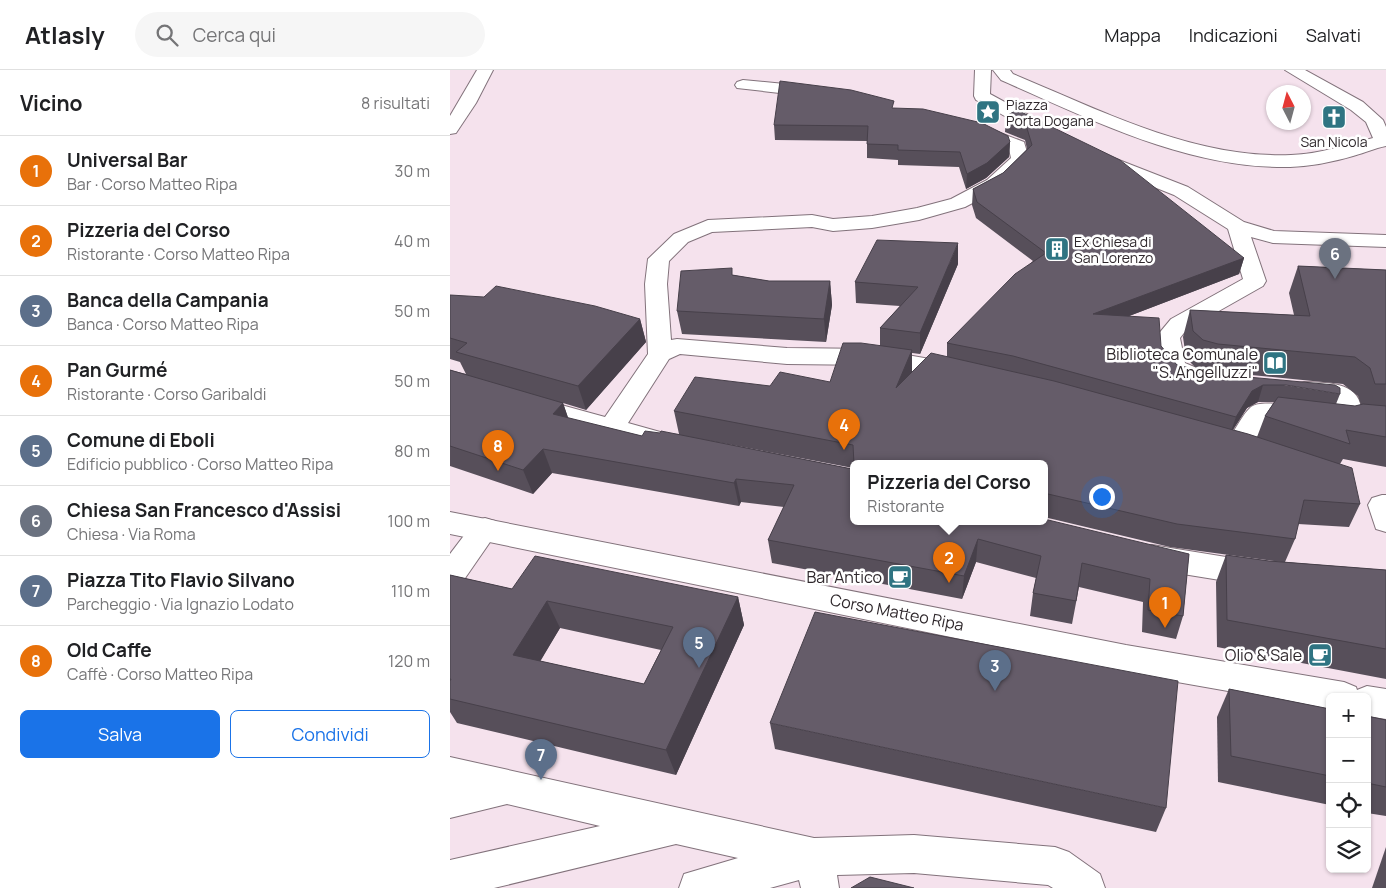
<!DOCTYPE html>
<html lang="it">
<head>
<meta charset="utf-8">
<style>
  body { margin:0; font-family:Manrope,sans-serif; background:#f6f6f6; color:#202124 }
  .controls { position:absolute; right:15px; bottom:15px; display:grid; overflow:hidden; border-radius:8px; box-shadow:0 1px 4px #0004 }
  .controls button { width:45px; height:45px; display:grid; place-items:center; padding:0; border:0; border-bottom:1px solid #e0e0e0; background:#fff; color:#202124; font:25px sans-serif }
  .compass { position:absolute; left:816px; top:15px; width:45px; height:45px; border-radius:50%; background:#fff; box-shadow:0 1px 4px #0004; rotate:354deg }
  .you { position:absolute; left:651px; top:426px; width:18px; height:18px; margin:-12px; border:4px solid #fff; border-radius:50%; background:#1a73e8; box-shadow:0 0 0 8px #1a73e833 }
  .badge { display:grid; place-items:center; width:32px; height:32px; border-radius:50%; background:#1a73e8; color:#fff; font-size:16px; font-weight:700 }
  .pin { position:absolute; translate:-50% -41px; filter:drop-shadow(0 1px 2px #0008) }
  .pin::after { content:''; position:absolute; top:26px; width:18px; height:15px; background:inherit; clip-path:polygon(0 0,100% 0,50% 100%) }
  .popup { position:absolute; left:400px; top:390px; width:198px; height:65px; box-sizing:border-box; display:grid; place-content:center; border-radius:8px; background:#fff; filter:drop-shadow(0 1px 4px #0005); font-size:16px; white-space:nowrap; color:#757577 }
  .popup b { font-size:19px; color:#202124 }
  .popup::after { content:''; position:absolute; left:50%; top:100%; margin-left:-10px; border:10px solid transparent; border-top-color:#fff }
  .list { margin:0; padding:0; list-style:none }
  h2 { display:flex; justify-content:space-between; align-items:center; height:65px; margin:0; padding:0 20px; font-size:21px }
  h2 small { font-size:16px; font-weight:400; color:#757577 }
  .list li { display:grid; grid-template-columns:32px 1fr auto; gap:15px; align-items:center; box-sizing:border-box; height:70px; padding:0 20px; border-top:1px solid #e0e0e0 }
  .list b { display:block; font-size:19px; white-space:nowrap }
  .list p { margin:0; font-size:16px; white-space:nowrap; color:#757577 }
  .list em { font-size:16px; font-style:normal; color:#757577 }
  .actions { display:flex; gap:10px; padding:15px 20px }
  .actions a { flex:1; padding:11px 0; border:1px solid #1a73e8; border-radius:8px; text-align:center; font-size:18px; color:#1a73e8 }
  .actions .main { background:#1a73e8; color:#fff }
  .icon { flex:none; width:28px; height:28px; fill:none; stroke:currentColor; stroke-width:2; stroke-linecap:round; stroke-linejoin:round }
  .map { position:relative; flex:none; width:936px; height:818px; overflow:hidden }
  header { display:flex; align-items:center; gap:30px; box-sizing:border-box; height:70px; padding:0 25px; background:#fff; border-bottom:1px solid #e0e0e0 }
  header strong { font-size:24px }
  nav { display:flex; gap:28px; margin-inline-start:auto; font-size:18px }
  .search { width:350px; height:45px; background:#f6f6f6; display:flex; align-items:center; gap:12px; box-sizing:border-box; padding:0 18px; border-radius:28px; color:#757577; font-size:19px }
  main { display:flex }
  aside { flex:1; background:#fff }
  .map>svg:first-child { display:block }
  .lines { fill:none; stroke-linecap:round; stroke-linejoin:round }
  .minor-casing { stroke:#82727b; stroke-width:2 }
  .tertiary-casing { stroke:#82727b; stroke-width:2 }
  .minor { fill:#fff; fill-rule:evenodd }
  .tertiary { fill:#fff; fill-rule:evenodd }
  .wall { fill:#574f5a; fill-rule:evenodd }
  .shaded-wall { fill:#47404a }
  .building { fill:#655c69; stroke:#47404a; fill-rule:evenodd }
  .labels { text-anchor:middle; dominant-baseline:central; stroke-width:5; stroke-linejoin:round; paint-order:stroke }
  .far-poi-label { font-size:14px; fill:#2f282c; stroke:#fff; text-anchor:start }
  .poi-label { font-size:16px; fill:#2f282c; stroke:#fff; text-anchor:end }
  .street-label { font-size:16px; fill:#2f282c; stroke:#fff }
</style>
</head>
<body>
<header>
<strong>Atlasly</strong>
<div class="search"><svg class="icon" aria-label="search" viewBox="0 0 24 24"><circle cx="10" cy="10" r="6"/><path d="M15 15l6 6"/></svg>Cerca qui</div>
<nav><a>Mappa</a><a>Indicazioni</a><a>Salvati</a></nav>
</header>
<main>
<aside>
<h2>Vicino<small>8 risultati</small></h2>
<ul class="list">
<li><span class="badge" style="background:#e8710a">1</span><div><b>Universal Bar</b><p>Bar · Corso Matteo Ripa</p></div><em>30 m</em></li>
<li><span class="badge" style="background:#e8710a">2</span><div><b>Pizzeria del Corso</b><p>Ristorante · Corso Matteo Ripa</p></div><em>40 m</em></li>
<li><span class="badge" style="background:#5c6f8a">3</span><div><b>Banca della Campania</b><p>Banca · Corso Matteo Ripa</p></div><em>50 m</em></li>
<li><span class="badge" style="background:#e8710a">4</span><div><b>Pan Gurmé</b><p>Ristorante · Corso Garibaldi</p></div><em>50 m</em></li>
<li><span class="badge" style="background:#5c6f8a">5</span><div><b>Comune di Eboli</b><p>Edificio pubblico · Corso Matteo Ripa</p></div><em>80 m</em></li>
<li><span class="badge" style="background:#6b7280">6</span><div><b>Chiesa San Francesco d'Assisi</b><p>Chiesa · Via Roma</p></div><em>100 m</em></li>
<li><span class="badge" style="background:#5c6f8a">7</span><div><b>Piazza Tito Flavio Silvano</b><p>Parcheggio · Via Ignazio Lodato</p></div><em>110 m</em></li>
<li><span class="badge" style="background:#e8710a">8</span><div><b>Old Caffe</b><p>Caffè · Corso Matteo Ripa</p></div><em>120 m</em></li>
</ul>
<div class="actions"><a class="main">Salva</a><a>Condividi</a></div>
</aside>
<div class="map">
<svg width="936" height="818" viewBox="0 0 936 818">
  <rect width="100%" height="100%" fill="#f5e2ed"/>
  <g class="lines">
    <defs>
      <g id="minor">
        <polygon points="27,0 43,0 26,33 6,63 0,64 0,46"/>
        <polygon points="525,0 541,0 540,24 599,56 602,60 599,64 587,64 526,30 524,26"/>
        <path d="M543,0h17l3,4c87,36 181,85 278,81 29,-1 54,-10 82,-17l-7,-16 -15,-12 -66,-40h20l58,32 20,18 3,7v19c-11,2 -22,7 -33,10 -20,6 -42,10 -63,11 -102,2 -198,-47 -289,-87z"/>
        <polygon points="293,10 365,17 371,18 373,22 371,26 365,27 287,18 285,15 287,12"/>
        <polygon points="540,59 574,72 579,89 551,118 515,137 469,150 422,158 383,161 362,157 262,162 238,172 219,191 217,214 221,270 227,269 337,278 423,279 514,295 517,301 514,307 505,309 423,295 337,294 230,284 219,289 178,353 228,367 232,374 228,381 219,383 73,341 69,335 73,329 82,327 155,347 198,284 195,214 198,189 224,164 258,150 362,145 383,149 422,146 467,138 501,129 537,110 561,88 559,79 534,68 531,64 534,60"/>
        <path d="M656,85l82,32 56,35 30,9 112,4v12l-113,-4 -22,-6 15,44 -3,5 -76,43 -7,9 5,25 21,9 3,6 -3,6c-34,9 -47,-19 -50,-47l15,-18 72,-40 -15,-50 -54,-34 -75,-30 -2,-4 2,-4z"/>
        <path d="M854,312c21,1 54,-1 57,26 0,8 1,12 -3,19l-15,5 -76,-10 -21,32 -9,2 -30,-8 -4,-6 4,-6 9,-3 15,3c5,-8 12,-22 20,-29 12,-10 68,4 84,6v-9l-7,-4 -33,-4 -4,-6 4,-6z"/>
        <polygon points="932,425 936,425 936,462 926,459 918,435 922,428"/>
        <polygon points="35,448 45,451 49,459 11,514 0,518 0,484 25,451"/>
        <polygon points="702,475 807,492 818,496 822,504 818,512 807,516 702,499 692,495 687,487 692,479"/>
        <polygon points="0,687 364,768 464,765 605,777 619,782 650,804 655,818 603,818 598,815 464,803 387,805 389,818 351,818 349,810 320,818 229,818 234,804 288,788 226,774 44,818 0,818 0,790 150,756 57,734 0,748"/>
      </g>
      <polygon id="tertiary" points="0,442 676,575 894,612 906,617 907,620 917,616 936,619 936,649 917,646 917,627 880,627 880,639 676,603 0,464"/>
    </defs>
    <use href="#minor" class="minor-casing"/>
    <use href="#tertiary" class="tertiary-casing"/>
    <use href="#minor" class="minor"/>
    <use href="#tertiary" class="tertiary"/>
  </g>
  <g class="wall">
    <polygon points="444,38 560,72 559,87 536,108 516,119 509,97 448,95 448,90 417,88 417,71 325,70 324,55"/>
    <path d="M567,40l227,148 -5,16 -110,42 32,30 16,19 38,9 125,20 -4,10 19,2 6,-1 -3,-9 -15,-12 -133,-13 -15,-4 -9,-9 -3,-21 7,-27 104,5 -5,-22 9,-27 88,4v197l-43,-8 -3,5 20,40 -11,23 -51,-3 -3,15 -10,23 101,8v109l-169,-32 -1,-65 10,-27 43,6 13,1 -112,-15 -126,-30v1v-54l-190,58 335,32 -6,62 -7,23 -34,-7 1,-30 -64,-15 -7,37 -42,-8 3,-23 3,-15 -60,-16 -14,37 -190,-36 -4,-23 16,-33 -43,-5 -2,4 -187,-33 -19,21 -83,-28v-96l16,4 -6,-12 -10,-3v-64l190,24 6,23 -60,68 -23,-7 5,15 74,18 18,-3 19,1 -5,-23 96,-25 60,-4 50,-37v-17l20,-22 -44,-3 -1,-21 103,-18 -38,90 -8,-1v19l35,-15v-14l86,-82 -57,-43 -4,-13 1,-16 30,-16 24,-24 -2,-9 -20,-8 1,-16zM808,332h16l-9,14 -8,21 -24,-7 14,-22zM256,370l147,28 -1,1z"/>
    <polygon points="283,205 319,211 380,211 382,235 376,272 232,264 227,241"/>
    <path d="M0,505l62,14 226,8 6,28 -68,150 -219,-52 -7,-11zM110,558l101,22 -17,34 -104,-23z"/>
    <polygon points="779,619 880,639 880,735 768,712 767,647"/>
    <polygon points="917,646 936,650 936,746 917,743"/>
    <polygon points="320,653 716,738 706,762 325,679"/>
    <polygon points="936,777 936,818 922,818"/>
  </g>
  <g class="shaded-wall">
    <polygon points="560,72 559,87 536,108 516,119 517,104"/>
    <polygon points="508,173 508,194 470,284 470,263"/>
    <polygon points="794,188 789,204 640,261 643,244"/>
    <polygon points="380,211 382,235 376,272 374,249"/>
    <polygon points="190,249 196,272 136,340 128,316"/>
    <polygon points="462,280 462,303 446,318"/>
    <polygon points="813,315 808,332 797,338 780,364 786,347 802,321"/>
    <polygon points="113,333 121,356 103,344"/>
    <polygon points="93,379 102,403 83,424 73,400"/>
    <polygon points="286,409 291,432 289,436 284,413"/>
    <polygon points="598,424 594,447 594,448 594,437 595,427"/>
    <polygon points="528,469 526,492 512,529 514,506"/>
    <polygon points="288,527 294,555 226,705 216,680"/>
    <polygon points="97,531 110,558 78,612 63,585"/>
  </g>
  <g class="building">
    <polygon points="330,11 401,20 444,31 442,38 473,39 532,53 558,66 560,72 537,93 517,104 510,82 448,80 448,75 417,74 418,56 324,55"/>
    <polygon points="567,40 670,90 794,188 643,244 709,248 711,276 727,295 765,304 885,315 890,318 890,324 836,315 813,315 802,321 786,347 563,286 497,273 565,204 596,183 527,132 523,119 553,103 582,75 576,55 556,46"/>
    <polygon points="427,170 508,173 470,263 430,258 468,217 405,212"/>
    <polygon points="848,196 936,200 936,314 925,314 920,298 905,287 768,274 753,270 743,261 740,240 860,246"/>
    <polygon points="282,198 282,205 319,211 380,211 374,249 227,241 231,201"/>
    <polygon points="46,216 145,236 190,249 128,316 6,282 17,273 0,268 0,225 34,227"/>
    <polygon points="393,273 411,273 462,280 446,318 481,283 604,311 798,364 902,398 910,434 854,430 845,469 727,454 598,424 595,427 594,427 594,394 404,394 403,375 224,341 245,307 320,316 330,302 380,312"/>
    <polygon points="0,300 113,333 103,344 192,366 195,361 210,363 211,361 402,399 404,397 404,452 594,452 594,449 739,484 733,546 698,540 700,509 632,493 626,531 583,523 591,486 528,469 514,506 318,470 344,415 286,409 284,413 93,379 73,400 0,376"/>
    <polygon points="828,327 905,336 913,334 936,336 936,367 896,360 900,374 815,346"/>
    <polygon points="776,485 819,491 936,500 936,579 777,550"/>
    <path d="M85,486l203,41 -72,153 -216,-51v-18l1,-2h-1v-104l62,14zM97,531l126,26 -29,57 -131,-29z"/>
    <polygon points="365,542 728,611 716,738 320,653"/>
    <polygon points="779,619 880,639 880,706 781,686"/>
    <polygon points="917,646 936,650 936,717 917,713"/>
    <polygon points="420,807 464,818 401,818"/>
  </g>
  <defs>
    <symbol id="sight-square" viewBox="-11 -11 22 22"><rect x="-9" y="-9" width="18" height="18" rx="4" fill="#2f7482" stroke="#fff"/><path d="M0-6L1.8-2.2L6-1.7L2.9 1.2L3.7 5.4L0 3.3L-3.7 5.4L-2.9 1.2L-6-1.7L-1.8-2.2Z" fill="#fff"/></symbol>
    <symbol id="church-square" viewBox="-11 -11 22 22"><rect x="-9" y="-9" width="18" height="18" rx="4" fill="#2f7482" stroke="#fff"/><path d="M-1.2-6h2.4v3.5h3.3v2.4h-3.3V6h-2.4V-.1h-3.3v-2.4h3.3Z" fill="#fff"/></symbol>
    <symbol id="building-square" viewBox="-11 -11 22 22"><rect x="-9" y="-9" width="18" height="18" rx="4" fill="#2f7482" stroke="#fff"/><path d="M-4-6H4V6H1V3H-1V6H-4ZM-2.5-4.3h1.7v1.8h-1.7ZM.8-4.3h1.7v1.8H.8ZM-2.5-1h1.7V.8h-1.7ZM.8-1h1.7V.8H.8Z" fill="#fff"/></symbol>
    <symbol id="library-square" viewBox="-11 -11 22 22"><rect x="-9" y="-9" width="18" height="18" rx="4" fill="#2f7482" stroke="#fff"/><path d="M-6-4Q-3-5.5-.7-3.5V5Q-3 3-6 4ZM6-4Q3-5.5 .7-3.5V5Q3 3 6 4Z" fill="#fff"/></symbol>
    <symbol id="cafe-square" viewBox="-11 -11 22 22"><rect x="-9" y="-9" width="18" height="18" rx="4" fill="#2f7482" stroke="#fff"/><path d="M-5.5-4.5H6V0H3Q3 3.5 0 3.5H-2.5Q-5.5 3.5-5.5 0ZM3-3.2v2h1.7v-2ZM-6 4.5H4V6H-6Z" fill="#fff"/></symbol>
  </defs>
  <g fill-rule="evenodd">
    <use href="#sight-square" x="524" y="28" width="28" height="28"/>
    <use href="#church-square" x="870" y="33" width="28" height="28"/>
    <use href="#building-square" x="593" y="165" width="28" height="28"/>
    <use href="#library-square" x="811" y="279" width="28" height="28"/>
    <use href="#cafe-square" x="436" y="493" width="28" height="28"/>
    <use href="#cafe-square" x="856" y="571" width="28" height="28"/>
  </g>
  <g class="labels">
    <g class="far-poi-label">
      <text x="556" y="34">Piazza<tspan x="556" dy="16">Porta Dogana</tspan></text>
      <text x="884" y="71" text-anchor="middle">San Nicola</text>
      <text x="624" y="171">Ex Chiesa di<tspan x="624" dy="16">San Lorenzo</tspan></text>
    </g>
    <g class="poi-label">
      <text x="808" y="284">Biblioteca Comunale<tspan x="808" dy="18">"S. Angelluzzi"</tspan></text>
      <text x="432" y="507">Bar Antico</text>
      <text x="852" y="585">Olio &amp; Sale</text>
    </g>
    <g class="street-label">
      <text transform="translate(447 542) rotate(11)">Corso Matteo Ripa</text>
    </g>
  </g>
</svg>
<div class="controls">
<button>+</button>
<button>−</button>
<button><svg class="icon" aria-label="locate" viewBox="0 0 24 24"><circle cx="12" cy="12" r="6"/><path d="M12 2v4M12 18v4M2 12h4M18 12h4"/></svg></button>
<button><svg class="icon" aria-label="layers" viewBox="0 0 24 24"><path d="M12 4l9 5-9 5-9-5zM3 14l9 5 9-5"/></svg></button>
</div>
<svg class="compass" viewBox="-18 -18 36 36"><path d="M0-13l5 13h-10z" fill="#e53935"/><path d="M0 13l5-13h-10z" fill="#757577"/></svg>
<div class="you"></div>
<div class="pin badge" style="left:715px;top:558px;background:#e8710a">1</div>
<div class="pin badge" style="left:499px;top:513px;background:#e8710a">2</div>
<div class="popup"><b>Pizzeria del Corso</b>Ristorante</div>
<div class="pin badge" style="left:545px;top:621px;background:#5c6f8a">3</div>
<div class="pin badge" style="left:394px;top:380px;background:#e8710a">4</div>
<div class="pin badge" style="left:249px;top:598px;background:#5c6f8a">5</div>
<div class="pin badge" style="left:885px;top:209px;background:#6b7280">6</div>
<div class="pin badge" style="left:91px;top:710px;background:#5c6f8a">7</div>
<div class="pin badge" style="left:48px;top:401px;background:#e8710a">8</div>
</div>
</main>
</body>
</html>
